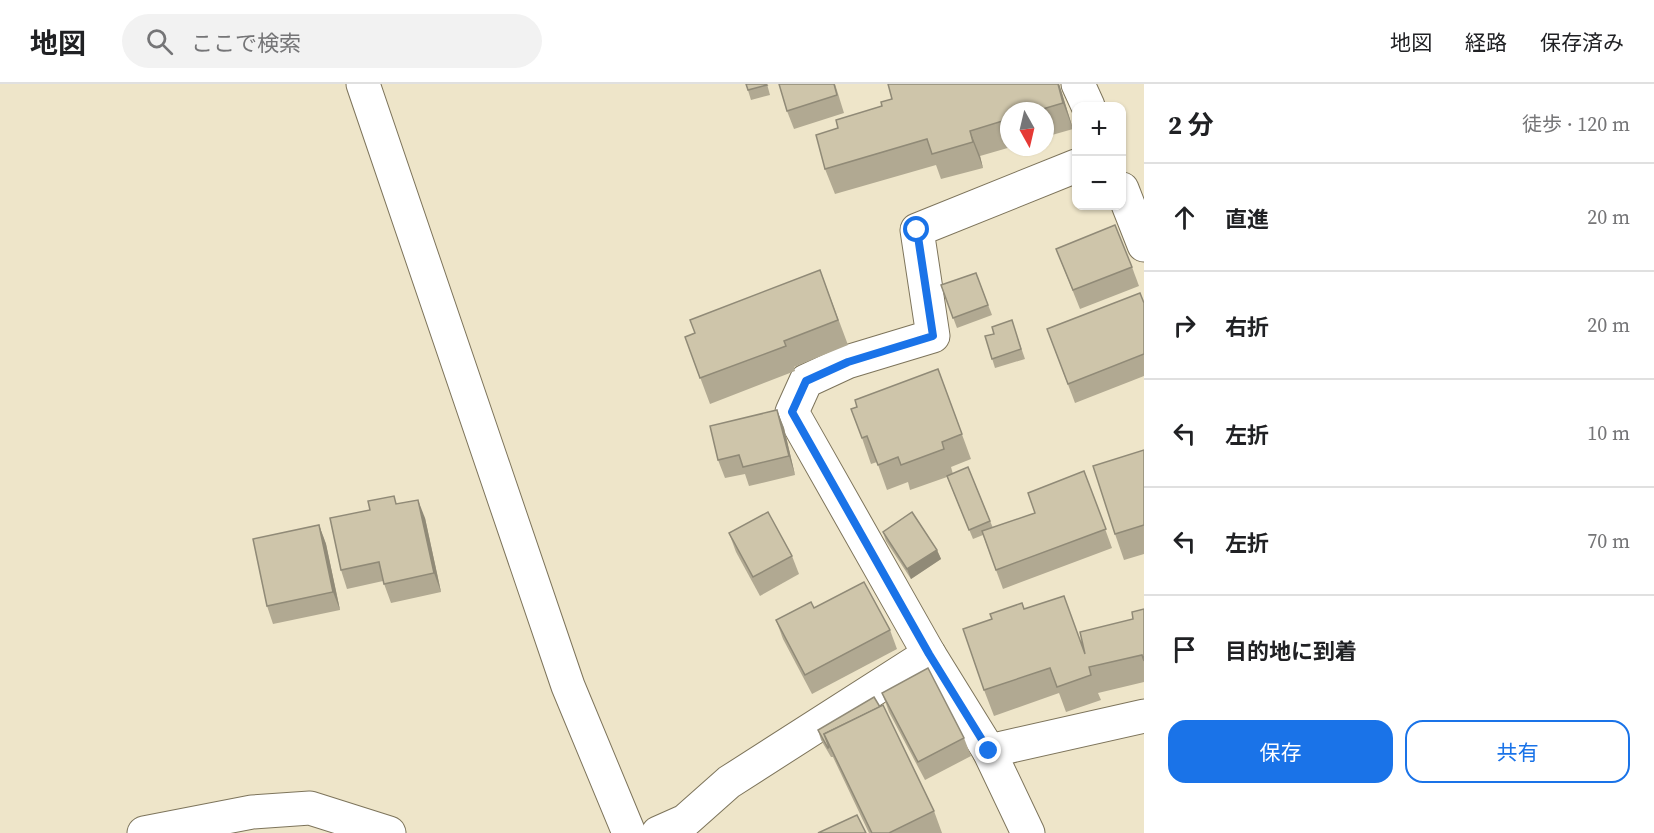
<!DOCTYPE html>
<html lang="ja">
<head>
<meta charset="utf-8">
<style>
  body { margin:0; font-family:"Source Serif 4","Noto Sans JP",serif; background:#f2f2f2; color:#202124 }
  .controls { position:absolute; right:18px; top:18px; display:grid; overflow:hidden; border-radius:12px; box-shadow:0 2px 4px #0004 }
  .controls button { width:54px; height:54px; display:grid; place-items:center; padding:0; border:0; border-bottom:2px solid #e0e0e0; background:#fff; color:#202124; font:30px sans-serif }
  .compass { position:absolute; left:1000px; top:18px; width:54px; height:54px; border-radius:50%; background:#fff; box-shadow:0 2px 4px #0004; rotate:172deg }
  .stop { position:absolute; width:18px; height:18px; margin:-14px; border:4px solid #1a73e8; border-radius:50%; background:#fff }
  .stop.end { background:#1a73e8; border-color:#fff; box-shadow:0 2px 6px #0008 }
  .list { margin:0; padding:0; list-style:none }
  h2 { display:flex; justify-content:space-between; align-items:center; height:78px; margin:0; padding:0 24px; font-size:26px }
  h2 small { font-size:20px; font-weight:400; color:#757577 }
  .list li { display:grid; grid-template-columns:39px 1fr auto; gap:18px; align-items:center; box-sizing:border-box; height:108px; padding:0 24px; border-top:2px solid #e0e0e0 }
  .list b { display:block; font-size:22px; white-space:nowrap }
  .list em { font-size:20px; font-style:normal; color:#757577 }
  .actions { display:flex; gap:12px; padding:18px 24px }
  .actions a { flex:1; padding:14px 0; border:2px solid #1a73e8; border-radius:18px; text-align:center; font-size:21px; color:#1a73e8 }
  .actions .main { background:#1a73e8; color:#fff }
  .icon { flex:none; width:33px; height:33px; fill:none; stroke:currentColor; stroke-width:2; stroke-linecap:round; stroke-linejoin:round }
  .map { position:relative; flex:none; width:1144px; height:749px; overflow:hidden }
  header { display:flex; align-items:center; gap:36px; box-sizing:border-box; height:84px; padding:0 30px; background:#fff; border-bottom:2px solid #e0e0e0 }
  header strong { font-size:28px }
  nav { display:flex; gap:33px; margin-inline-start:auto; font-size:21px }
  .search { width:420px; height:54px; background:#f2f2f2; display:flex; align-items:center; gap:15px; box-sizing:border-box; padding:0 21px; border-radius:33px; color:#757577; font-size:22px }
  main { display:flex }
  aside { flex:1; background:#fff }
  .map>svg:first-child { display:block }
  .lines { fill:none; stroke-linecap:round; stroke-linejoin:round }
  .street-casing { stroke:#7d745b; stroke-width:35 }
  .primary-casing { stroke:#7d745b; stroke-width:35 }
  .street { stroke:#fff; stroke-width:33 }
  .primary { stroke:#fff; stroke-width:33 }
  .wall { fill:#b1a992 }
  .shaded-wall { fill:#908a77 }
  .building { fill:#cec5aa; stroke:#908a77; stroke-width:1.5 }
  .route { stroke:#1a73e8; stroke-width:8 }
</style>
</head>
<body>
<header>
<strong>地図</strong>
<div class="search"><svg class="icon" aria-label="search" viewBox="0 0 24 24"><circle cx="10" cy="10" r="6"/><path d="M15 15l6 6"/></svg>ここで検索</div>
<nav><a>地図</a><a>経路</a><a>保存済み</a></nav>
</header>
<main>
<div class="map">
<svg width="1144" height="749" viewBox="0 0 1144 749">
  <rect width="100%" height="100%" fill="#eee5c9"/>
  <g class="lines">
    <defs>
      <g id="street">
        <polyline points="363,0 568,602 629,749"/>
        <polyline points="1076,82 917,146 933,252 847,278 806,297 792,328 929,570 989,667 1144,632"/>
        <polyline points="989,667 1028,749"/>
        <polyline points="144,749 252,728 310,724 389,749"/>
        <polyline points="658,749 685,737 729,698 929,570"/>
      </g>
      <g id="primary">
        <polyline points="1078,0 1088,22"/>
        <polyline points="1122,105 1144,161"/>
      </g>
    </defs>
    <use href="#street" class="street-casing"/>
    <use href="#primary" class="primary-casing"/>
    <use href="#street" class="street"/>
    <use href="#primary" class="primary"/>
  </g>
  <g class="wall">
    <polygon points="746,0 767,0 770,11 751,16"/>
    <polygon points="835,0 844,29 794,45 787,27"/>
    <polygon points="888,0 1059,0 1073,45 1045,53 1045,27 1009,27 1009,63 1011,63 980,72 983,84 941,95 936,81 835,110 825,85 838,44 882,22 892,15"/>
    <polygon points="1056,165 1132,183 1139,202 1080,225"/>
    <polygon points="820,186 848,261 794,283 795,287 710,320 685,253 695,249"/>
    <polygon points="976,189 992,231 957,244 941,201"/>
    <polygon points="1144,219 1144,292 1075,319 1047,245"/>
    <polygon points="1015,246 1025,275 995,284 985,252"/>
    <polygon points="938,285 971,375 951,383 953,390 968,383 993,444 1035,429 1084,387 1112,464 1003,505 983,451 973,455 947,393 910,406 908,398 887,406 877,378 871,380 862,354 857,323"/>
    <polygon points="777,326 784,344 795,391 749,402 745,390 725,394 718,376"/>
    <polygon points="1144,366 1144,470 1124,476 1115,450"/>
    <polygon points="397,420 425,434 441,508 391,519 383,497 347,505 341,486"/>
    <polygon points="319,441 326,460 340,526 273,540 267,522"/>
    <polygon points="883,448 937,466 941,475 911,495 886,457"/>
    <polygon points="729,449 792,472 799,490 760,512 736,468"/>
    <polygon points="814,524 890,546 897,565 812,610 783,555 776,536"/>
    <polygon points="1024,525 1084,568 1133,535 1144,525 1144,598 1098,609 1101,616 1066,628 1059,609 994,632 984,606"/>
    <polygon points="882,609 964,654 971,672 925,696 889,628"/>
    <polygon points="818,646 934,727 942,749 869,749 833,673 831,673 821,656"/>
  </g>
  <g class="shaded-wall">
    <polygon points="1058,0 1059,0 1061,6 1073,45 1063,19"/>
    <polygon points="970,47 980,72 983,84 973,58"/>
    <polygon points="777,326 784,344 795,391 789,372"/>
    <polygon points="418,416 425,434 441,508 434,489"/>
    <polygon points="319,441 326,460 340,526 333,508"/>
    <polygon points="937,466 941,475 911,495 907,485"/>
  </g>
  <g class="building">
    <polygon points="746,0 766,0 767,1 748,6"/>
    <polygon points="779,0 834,0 837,11 787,27"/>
    <polygon points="888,0 1058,0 1063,19 1036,27 1009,27 1009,35 970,47 973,58 932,70 927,55 825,85 816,51 838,44 836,36 882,22 881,18 892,15"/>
    <polygon points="1115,141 1132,183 1073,206 1056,165"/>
    <polygon points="820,186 838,236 784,257 786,262 700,294 685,253 695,249 690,236"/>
    <polygon points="976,189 988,221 953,234 941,201"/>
    <polygon points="1140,209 1144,219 1144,270 1068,300 1047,245"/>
    <polygon points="1012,236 1021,265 992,275 985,252 994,250 992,243"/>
    <polygon points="938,285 962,350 942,358 944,365 901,381 898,373 878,381 867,352 862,354 851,325 857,323 855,316"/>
    <polygon points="777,326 789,372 743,383 739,371 718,376 710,342"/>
    <polygon points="1144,366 1144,441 1115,450 1093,382"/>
    <polygon points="968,383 990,437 969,446 947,392"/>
    <polygon points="1084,387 1106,445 996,486 982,447 1035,429 1028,409"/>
    <polygon points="394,412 396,420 418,416 434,489 384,500 379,478 341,486 330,434 370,426 368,417"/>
    <polygon points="768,428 792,472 753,493 729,449"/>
    <polygon points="912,428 937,466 907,485 883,448"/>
    <polygon points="319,441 333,508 267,522 253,455"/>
    <polygon points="864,498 890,546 805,591 776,536 811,518 814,524"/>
    <polygon points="1064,512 1085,570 1080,548 1133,535 1132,528 1144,525 1144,577 1142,571 1089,583 1091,591 1057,603 1050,584 984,606 963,545 992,535 990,530 1022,519 1024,525"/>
    <polygon points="928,584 964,654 918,678 882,609"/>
    <polygon points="874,613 880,623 824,650 829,663 828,664 818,646"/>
    <polygon points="883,621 934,727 889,749 872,749 824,650"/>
    <polygon points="857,731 866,749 818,749"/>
  </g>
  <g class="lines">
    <polyline class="route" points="917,146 933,252 848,278 806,297 792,328 929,570 989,667"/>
  </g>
</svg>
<div class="controls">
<button>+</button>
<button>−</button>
</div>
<svg class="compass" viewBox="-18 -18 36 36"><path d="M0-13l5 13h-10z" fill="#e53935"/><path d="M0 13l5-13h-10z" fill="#757577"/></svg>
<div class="stop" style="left:917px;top:146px"></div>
<div class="stop end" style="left:989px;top:667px"></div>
</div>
<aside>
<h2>2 分<small>徒歩 · 120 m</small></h2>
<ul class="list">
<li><svg class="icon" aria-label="ahead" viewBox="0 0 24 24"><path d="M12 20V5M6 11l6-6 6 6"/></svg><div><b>直進</b></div><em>20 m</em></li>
<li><svg class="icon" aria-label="right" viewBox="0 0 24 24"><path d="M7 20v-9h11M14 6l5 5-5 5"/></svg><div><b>右折</b></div><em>20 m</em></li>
<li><svg class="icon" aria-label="left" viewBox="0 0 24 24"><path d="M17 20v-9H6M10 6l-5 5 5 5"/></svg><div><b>左折</b></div><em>10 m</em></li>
<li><svg class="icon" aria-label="left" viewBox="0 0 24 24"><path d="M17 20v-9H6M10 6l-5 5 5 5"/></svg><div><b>左折</b></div><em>70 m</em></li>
<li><svg class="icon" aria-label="arrive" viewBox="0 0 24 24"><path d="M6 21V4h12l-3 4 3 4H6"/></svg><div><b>目的地に到着</b></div></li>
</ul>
<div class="actions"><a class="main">保存</a><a>共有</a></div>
</aside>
</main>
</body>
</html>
